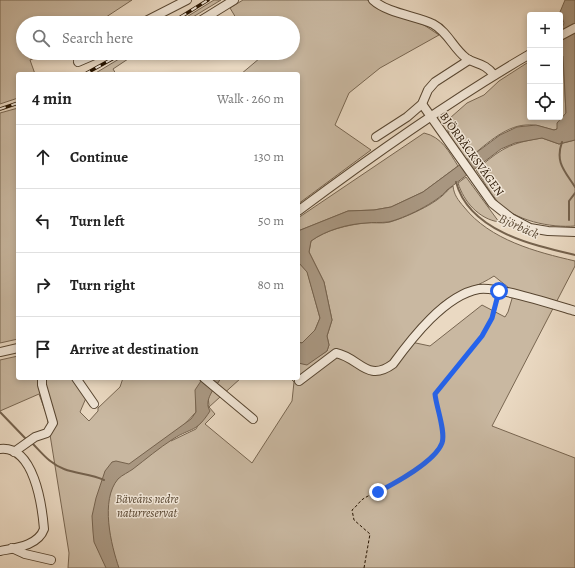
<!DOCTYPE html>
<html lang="en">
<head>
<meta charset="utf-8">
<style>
  body { margin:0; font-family:Alegreya,serif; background:#f6f6f6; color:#222 }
  .controls { position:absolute; right:12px; top:12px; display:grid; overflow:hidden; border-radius:4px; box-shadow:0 2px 6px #0003 }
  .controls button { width:36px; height:36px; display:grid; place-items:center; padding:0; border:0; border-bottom:1px solid #e0e0e0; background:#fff; color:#222; font:20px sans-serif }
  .stop { position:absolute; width:12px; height:12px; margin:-9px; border:3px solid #2563eb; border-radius:50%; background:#fff }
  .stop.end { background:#2563eb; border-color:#fff; box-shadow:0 1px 4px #0008 }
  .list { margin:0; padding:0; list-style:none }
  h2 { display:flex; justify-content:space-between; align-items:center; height:52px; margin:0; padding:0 16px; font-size:17px }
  h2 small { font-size:13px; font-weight:400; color:#767676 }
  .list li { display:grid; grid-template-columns:26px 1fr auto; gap:12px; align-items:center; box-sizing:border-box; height:64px; padding:0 16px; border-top:1px solid #e0e0e0 }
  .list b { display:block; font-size:15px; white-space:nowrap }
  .list em { font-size:13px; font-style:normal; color:#767676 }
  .icon { flex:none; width:22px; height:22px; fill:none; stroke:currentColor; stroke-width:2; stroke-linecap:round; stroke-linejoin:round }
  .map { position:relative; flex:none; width:575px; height:568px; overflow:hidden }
  .search { position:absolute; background:#fff; box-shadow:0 2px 6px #0003; left:16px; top:16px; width:284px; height:44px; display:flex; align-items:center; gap:10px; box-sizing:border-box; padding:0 14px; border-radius:22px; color:#767676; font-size:15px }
  .panel { position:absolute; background:#fff; box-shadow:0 2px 6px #0003; left:16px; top:72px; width:284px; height:308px; border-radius:4px }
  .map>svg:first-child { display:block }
  .green { fill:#c9b8a1; stroke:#786651; fill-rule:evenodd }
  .water { fill:#a89680; stroke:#75624d }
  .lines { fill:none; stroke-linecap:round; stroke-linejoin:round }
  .stream { stroke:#75624d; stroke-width:2 }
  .minor-casing { stroke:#584631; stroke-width:10 }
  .path { stroke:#281501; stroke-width:1; stroke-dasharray:3 2; stroke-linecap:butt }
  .minor { stroke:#f1e6d7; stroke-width:8 }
  .rail-casing { stroke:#281501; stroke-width:3.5 }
  .rail { stroke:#f1e6d7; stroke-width:2; stroke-dasharray:6; stroke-linecap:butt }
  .route { stroke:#2563eb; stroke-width:5 }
  .labels { text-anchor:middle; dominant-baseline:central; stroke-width:3; stroke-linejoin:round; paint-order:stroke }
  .street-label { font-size:12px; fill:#281501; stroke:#f1e6d7 }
  .park-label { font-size:12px; font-style:italic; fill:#584631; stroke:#f1e6d7 }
  .water-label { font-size:13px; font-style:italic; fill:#5b4934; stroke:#f1e6d7 }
</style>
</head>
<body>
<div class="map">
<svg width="575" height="568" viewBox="0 0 575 568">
  <rect width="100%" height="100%" fill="#ead9c2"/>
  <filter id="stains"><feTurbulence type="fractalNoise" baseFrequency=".005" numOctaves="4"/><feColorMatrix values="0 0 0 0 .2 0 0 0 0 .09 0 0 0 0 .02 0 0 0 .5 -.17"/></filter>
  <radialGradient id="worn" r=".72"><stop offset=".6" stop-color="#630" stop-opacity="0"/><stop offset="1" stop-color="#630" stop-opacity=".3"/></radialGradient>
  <g class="green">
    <polygon points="0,0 132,0 97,23 23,23 23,53 45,53 30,60 35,74 18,74 18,98 0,104"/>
    <polygon points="214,0 221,0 183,23 177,23"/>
    <polygon points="243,0 367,0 376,7 424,25 439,35 380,68 349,93 335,125 371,150 298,204 298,74 241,74 260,58 257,53 293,53 293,23 239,23 230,8"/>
    <polygon points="129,53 137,53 113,69 116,74 94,74"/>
    <path d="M560,56h3l3,57 -9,16 -3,1c-9,-2 -18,-6 -28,-5 -22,1 -43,22 -59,35l-18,-25 -2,-8 3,-9 17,-15 17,-8 15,-14 31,-20v56h30z"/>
    <polygon points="18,108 18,339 0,343 0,113"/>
    <path d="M424,133c18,4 25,19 34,33l-35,26 -32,15 -17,3 -26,1 -50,20v-13z"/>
    <path d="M542,138l17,6 16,-4v86c-24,2 -61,-5 -78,-25 -8,-10 -14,-21 -21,-31 25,-21 33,-27 66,-32z"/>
    <path d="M466,177l33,45c-20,-3 -35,-20 -41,-39z"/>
    <path d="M453,186c1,9 5,14 11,21 26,33 72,45 111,54v5l-83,160 83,32v110h-507l1,-15 -22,-137 -8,-22 -39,17v-51l18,-4v22h54l14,20 -6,14 9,9 9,-10v-3l22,-21 3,-9h80l-7,25v9l-14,15 -14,10 3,4 25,-12 13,-24 -1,-8 13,-19h20l-32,29 6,7 -10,10 47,39 40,-62 2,-19 -4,-4h8v-15l9,1 20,-13 2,-6 -2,-9 5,-16 -8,-38 -15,-30 2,-11c15,-11 36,-16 54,-18 8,-1 17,1 25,-1 14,-4 41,-16 52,-26 4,-3 6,-7 11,-10zM494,276l20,16 -6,20 -3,5 -23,-12 -52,41 -19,-4c6,-12 24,-36 36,-43 16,-9 32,-13 47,-23z"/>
    <polygon points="298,262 307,271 320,318 315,330 302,343 298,342"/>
  </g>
  <g class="water">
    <path d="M565,0h10v140l-16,4 -17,-6 -27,5 -14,6 -54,41c-9,12 -44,29 -59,32 -8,1 -15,0 -22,1 -18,1 -40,7 -55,18l-2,11 15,30 8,38 -5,16 2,9 -2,6 -20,14 -9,-2v-21l4,1 13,-13 5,-12 -13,-46 -9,-10v-31l50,-20 26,-1 17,-3 32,-15 77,-57 17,-8 19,-2 18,5 3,-1v-6l9,-10 -3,-57h-3v-23l4,-10 -4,-11z"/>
    <path d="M203,378h18c-6,10 -18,22 -11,33 -14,22 -18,16 -37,28 -14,9 -27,20 -40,30 -4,3 -11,6 -15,10 -18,21 -7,66 1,89h-13l-12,-26 -1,-10 -1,-16 4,-18 9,-27 7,-9 4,-1 13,3 62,-45 5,-7 -1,-22z"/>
  </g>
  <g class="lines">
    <g class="stream">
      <path d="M562,142c-7,20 2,28 13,45"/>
      <path d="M456,182c13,49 76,63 119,73"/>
      <polyline points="569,220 569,201 575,193"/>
      <polyline points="0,412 26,439"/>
      <path d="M32,443c10,10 18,21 32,26 13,5 27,5 40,11"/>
    </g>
    <defs>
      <g id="minor">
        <path d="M373,0c14,13 43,16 60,24 15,8 20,24 33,34 10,7 18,4 28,17"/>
        <polyline points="142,23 187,0"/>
        <polyline points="197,23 234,0"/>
        <polyline points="560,36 575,28"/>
        <polyline points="78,62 99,53"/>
        <polyline points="422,104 492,203 511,218 530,228 548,231 575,232"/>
        <polyline points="376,137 407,117 422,104 428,90 435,82 469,60"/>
        <path d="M298,211c75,-56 151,-110 232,-157"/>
        <polyline points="0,352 18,348"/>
        <polyline points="76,378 94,404"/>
        <polyline points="204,378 253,419"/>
        <path d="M299,381l37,-28c24,5 31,30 57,11 19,-26 52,-69 86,-75 18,-3 76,16 96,22"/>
        <path d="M0,449c34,-4 42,56 44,80 -6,17 -29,19 -44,22"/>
        <polyline points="14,452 35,437 47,433 53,423 42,385 42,378"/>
        <polyline points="12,548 25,554 51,560"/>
      </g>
    </defs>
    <use href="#minor" class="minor-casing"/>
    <path class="path" d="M364,568l6,-34 -16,-14 -2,-10c4,-3 7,-8 11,-11 19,-12 74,-34 79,-57 4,-14 -5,-33 -7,-48l47,-58 10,-18 5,-20"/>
    <use href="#minor" class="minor"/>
    <defs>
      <g id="rail">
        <polyline points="171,23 208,0"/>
        <polyline points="85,74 123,53"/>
        <polyline points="0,109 18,103"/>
      </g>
    </defs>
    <use href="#rail" class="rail-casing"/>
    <use href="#rail" class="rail"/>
  </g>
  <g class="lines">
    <path class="route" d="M378,492c17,-9 57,-30 64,-49 4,-11 -6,-37 -7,-49l47,-58 10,-18 7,-27"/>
  </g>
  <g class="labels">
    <g class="street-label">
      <text transform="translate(472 154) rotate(54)">BJÖRBÄCKSVÄGEN</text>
    </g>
    <g class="park-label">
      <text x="147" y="499">Bäveåns nedre<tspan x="147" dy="14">naturreservat</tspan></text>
    </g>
    <g class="water-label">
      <text transform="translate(519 226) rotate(24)">Björbäck</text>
    </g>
  </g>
  <rect width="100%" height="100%" filter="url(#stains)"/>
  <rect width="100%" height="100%" fill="url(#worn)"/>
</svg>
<div class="controls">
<button>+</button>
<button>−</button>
<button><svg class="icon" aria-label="locate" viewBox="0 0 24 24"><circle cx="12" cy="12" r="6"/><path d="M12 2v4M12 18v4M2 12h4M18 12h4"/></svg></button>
</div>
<div class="stop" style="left:499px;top:291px"></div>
<div class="stop end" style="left:378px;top:492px"></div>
<div class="search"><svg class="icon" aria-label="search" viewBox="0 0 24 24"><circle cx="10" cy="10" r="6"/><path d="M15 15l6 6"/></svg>Search here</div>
<section class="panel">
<h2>4 min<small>Walk · 260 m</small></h2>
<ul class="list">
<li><svg class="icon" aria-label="ahead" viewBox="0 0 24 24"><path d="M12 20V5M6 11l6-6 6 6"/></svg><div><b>Continue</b></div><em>130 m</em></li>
<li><svg class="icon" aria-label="left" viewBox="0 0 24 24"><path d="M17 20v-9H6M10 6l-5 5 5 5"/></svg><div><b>Turn left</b></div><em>50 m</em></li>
<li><svg class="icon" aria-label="right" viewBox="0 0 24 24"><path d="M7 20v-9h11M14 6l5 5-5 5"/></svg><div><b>Turn right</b></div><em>80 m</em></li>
<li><svg class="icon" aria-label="arrive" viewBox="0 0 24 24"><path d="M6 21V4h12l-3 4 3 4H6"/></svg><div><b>Arrive at destination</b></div></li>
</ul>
</section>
</div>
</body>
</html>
